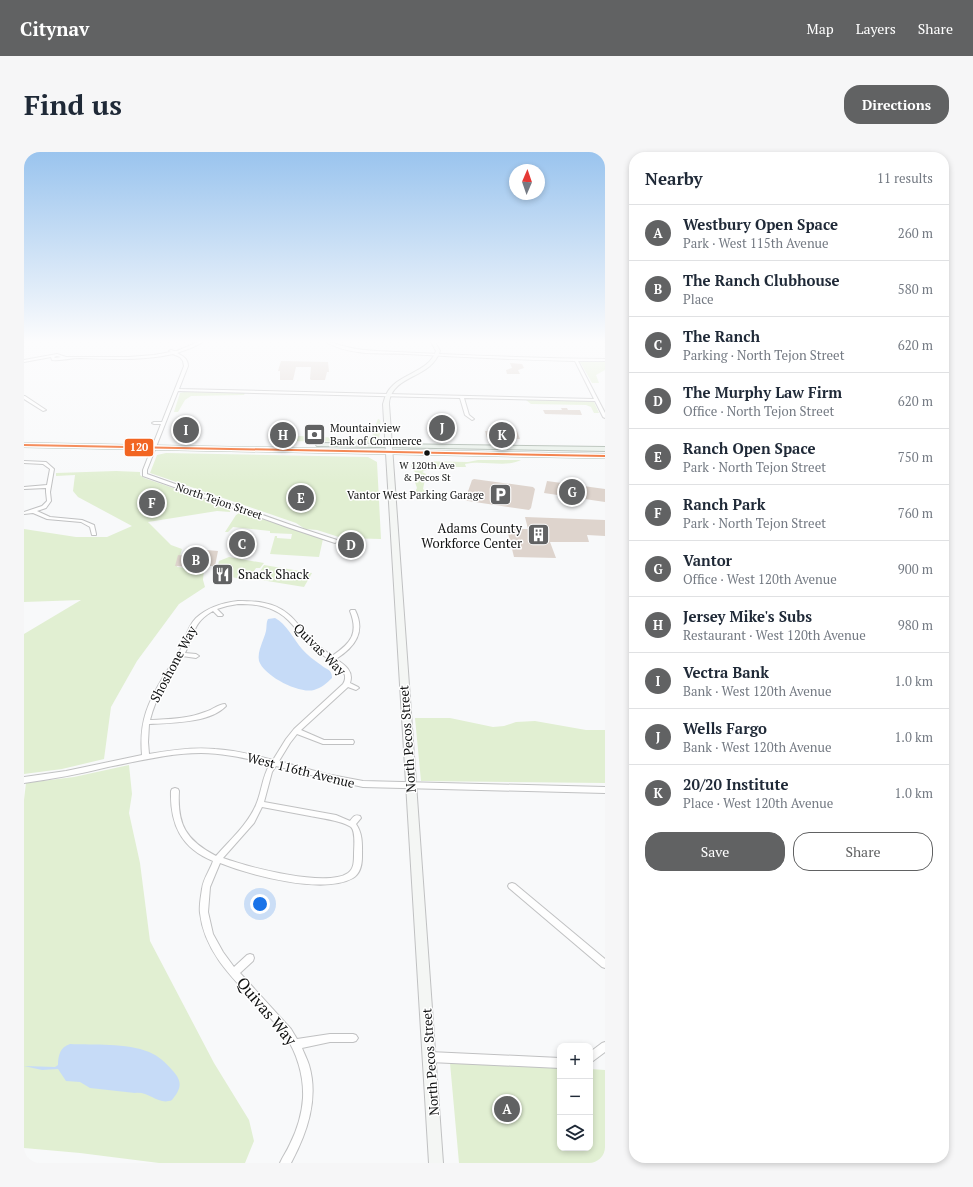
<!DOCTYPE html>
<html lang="en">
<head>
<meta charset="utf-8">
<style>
  body { margin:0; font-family:"PT Serif",serif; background:#f6f6f7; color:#1f2937 }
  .controls { position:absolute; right:12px; bottom:12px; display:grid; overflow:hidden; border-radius:8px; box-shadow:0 2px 6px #0003 }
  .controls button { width:36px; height:36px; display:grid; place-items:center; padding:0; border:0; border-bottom:1px solid #e0e1e3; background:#fff; color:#1f2937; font:20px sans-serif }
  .compass { position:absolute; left:485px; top:12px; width:36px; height:36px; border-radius:50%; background:#fff; box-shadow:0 2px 6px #0003; rotate:2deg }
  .you { position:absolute; left:236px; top:752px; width:14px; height:14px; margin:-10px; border:3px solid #fff; border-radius:50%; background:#1a73e8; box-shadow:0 0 0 6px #1a73e833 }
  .badge { display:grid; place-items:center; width:26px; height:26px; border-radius:50%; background:#616263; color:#fff; font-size:13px; font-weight:700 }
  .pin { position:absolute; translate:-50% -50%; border:2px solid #fff; box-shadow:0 1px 4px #0006 }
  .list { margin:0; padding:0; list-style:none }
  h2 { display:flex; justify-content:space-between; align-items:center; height:52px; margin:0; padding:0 16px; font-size:17px }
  h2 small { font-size:13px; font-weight:400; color:#747a83 }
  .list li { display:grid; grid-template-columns:26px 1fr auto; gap:12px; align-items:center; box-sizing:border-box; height:56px; padding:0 16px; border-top:1px solid #e0e1e3 }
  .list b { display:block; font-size:15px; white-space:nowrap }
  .list p { margin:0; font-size:13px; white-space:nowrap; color:#747a83 }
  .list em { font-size:13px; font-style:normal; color:#747a83 }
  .actions { display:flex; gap:8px; padding:12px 16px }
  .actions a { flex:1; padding:9px 0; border:1px solid #616263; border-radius:16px; text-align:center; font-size:14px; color:#616263 }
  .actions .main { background:#616263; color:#fff }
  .icon { flex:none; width:22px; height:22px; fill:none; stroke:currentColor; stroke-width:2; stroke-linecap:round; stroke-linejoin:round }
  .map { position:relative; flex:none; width:581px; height:1011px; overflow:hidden; border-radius:16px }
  header { display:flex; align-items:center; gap:24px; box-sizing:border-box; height:56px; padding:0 20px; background:#616263; color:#fff }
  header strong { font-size:19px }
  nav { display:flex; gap:22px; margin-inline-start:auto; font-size:14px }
  .intro { display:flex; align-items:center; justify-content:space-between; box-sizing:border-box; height:96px; padding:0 24px }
  h1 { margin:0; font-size:28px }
  .button { padding:10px 18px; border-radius:16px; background:#616263; color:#fff; font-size:14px; font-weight:700 }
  main { display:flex; gap:24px; padding:0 24px }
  aside { flex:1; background:#fff; border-radius:16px; box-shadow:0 2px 6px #0003 }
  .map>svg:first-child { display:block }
  .green { fill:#e1efd2 }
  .water { fill:#c6dbf7 }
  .building { fill:#ded4cd }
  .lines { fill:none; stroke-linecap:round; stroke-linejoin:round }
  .street-casing { stroke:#c0c1c2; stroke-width:2 }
  .secondary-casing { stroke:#c0c1c2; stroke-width:2 }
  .primary-casing { stroke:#a8b4aa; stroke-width:2 }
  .street { fill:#fefefe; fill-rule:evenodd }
  .secondary { fill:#f4f6f4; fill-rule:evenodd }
  .primary { fill:#e8f0e9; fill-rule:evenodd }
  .bus-1-casing { stroke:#fff; stroke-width:3 }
  .bus-1 { fill:#f26522; fill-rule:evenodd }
  .bus-dot { fill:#101111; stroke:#fff; stroke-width:1.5 }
  .labels { text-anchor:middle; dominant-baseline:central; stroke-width:3; stroke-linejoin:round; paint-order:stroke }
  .far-bus-label { font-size:10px; fill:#101111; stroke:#fff }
  .far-poi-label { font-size:11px; fill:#101111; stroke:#fff; text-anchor:start }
  .far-street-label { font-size:11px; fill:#101111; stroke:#fff }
  .poi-label { font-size:13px; fill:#101111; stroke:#fff; text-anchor:end }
  .street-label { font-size:13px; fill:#101111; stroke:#fff }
  .near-street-label { font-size:16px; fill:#101111; stroke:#fff }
  .line-badge { stroke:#fff; stroke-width:1.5 }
  .badge-label { font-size:11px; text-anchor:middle; font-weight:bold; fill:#fff }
</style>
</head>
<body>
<header>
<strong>Citynav</strong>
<nav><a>Map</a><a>Layers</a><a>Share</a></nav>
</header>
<div class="intro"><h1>Find us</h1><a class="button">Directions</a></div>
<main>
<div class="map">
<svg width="581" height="1011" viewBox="0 0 581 1011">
  <rect width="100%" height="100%" fill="#f8f9fa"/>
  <g class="green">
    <polygon points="559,209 581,209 581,218 572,223 575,231 568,231 556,210"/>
    <polygon points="156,241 160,240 221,241 220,243 167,244 161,248 154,260 150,260"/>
    <polygon points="502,248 566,249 570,250 575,261 570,261 567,255 562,253 507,252"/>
    <path d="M354,267l2,1c1,7 0,16 -2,22l-102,-1v-3l19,1 4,-3 66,3 9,-4 -2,-1z"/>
    <polygon points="142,301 344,305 353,310 357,387 318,386 293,378 281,377 272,371 126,321 133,303"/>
    <path d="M454,308h43c-15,8 -38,0 -56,4l1,3h-33l-11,5 4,2 -3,15 2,2 -2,4 -9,-1 3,-6 -2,-6 4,-6 -8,-8 1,-7 56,1z"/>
    <polygon points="92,319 116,320 116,323 120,326 207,356 206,360 193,359 124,370 147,393 158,397 153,415 180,417 179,428 181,435 155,452 113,509 87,555 80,607 38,617 0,622 0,482 57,448 0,450 0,377 52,385 83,385 108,374 54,345 49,339 51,323 32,324 32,321"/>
    <polygon points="217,360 299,387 295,405 246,402 251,384 253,384 253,386 267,387 268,382 246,381 246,379 209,375 204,380 201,380 212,363"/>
    <polygon points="205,405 240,411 236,416 232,416 224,428 207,425 208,421 203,423 202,421 192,419 195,409"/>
    <polygon points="240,413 288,421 280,435 231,427"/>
    <polygon points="391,566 426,566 469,575 480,574 492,570 511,569 562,578 581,578 581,631 397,629"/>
    <polygon points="105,613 108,642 105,661 116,711 126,789 190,911 225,968 230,989 221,1011 135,1011 56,1001 0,996 0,648 2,631 50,625"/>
    <polygon points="426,911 536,916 536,996 566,996 566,917 581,918 581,1011 435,1011"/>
  </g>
  <g class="water">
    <path d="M251,466c11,5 19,22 27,31 5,6 12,11 19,16 6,5 11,4 11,13 -5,5 -11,10 -18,12 -15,4 -50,-14 -55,-29 -2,-10 5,-21 7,-30 1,-5 0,-8 2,-12z"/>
    <path d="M46,892c23,1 57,-1 79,8 10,4 17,11 24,19 10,11 8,18 -1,29 -13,6 -23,-9 -37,-7l-45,-5 -10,-6 -14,-1 -8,-12 -16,1 -18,-4 31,1 3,-2c0,-9 2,-18 12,-21z"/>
  </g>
  <g class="building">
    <polygon points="257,209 304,210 305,220 303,220 301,228 287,228 286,227 287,215 272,215 269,228 256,228 256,219 254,219"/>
    <polygon points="486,211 498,212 500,216 494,218 496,222 483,222 482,218 488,216"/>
    <polygon points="537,256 543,256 544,258 556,258 558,263 521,262 519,258 538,258"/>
    <polygon points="411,270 427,271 428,278 426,280 426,283 410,282 409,275 409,273 411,273"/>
    <polygon points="461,279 493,279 496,287 463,286"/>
    <polygon points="450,327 509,335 511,337 507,356 505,358 444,349 441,348 448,328"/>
    <polygon points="523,329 581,337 581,350 520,341"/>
    <polygon points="501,365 581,368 581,384 563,383 565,390 526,390 532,406 490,405 483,377 504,377"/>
    <polygon points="183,398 194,399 191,414 180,414 179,416 151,414 154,403 164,404 165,399 183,401"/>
  </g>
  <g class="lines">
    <defs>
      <g id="street">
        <path d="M174,190h5l-12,6 -14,5c6,3 11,6 11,13l-9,23 415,10 -19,-38c-56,-1 -112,-4 -168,-7 -26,-1 -57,2 -81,-12 7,0 14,4 21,5 10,3 20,3 30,4 76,4 152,7 228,8v2h-27l27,52v5l-2,-1 -8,-16 -131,-3 5,17 5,4 -2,1 -7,-5 -5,-17 -282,-7 -31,79v4l144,51 46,15 1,1 -3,2 -48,-16 -144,-51v-6l18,-46h-7l-2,-1 2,-1h8l22,-56 -1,-5 -3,-4 -7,-3c-31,7 -62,5 -93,4 -10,0 -19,3 -28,2l-1,-3 -27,5v-2l33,-6 9,3h63l25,-2 17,-3 -2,-1 2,-1 3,1h3zM33,204l4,1 -6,1 -1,-1z"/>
        <polygon points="0,244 1,244 22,258 19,259 0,247"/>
        <polygon points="0,309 22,310 30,317 26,340 27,349 22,356 13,359 26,365 58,368 70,373 72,382 72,383 68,383 66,375 57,370 23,367 9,361 0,362 0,360 18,354 23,349 22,340 22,336 0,337 0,335 23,333 26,317 19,312 0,311"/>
        <path d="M214,449c17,0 36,1 50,13 8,6 13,15 20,23 7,7 16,13 24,19 19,-13 27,-22 18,-45l1,-1h4c11,22 0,37 -19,49 9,6 18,12 14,24l8,4 1,1 -3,2 -8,-3 -47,43 23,10h29l1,2 -1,2h-30l-26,-10 -7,9 -11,18 47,13 37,7 242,6v6l-242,-6 -37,-8 -50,-13 -4,6 -8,30 72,13 14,6c3,-4 5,-7 10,-5l1,2 -5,6c7,10 6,21 6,33 0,7 -2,17 -9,21 -30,17 -103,-3 -133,-15l-10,24 -2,25 5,22 10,18 11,15 13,-12 3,-1 3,1 1,3 -1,3 -13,12 51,56 6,10 33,-5h23l3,1 2,3 -2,3 -3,1h-23l-28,6c2,5 5,11 7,17 10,34 -2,68 -18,98h-11c3,-7 7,-12 10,-19 7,-14 12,-30 13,-46 1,-22 -6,-45 -18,-63 -4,-5 -8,-9 -12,-14 -28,-32 -68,-62 -73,-108 -1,-7 1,-17 2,-24 1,-10 8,-19 11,-28 -32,-13 -43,-37 -42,-70l1,-2 3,-1 3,1 1,2c-2,34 7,49 37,65 14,-16 32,-32 40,-51 6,-14 6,-28 14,-41 -22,-5 -45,-11 -69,-11 -31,0 -62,8 -93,14 -28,7 -56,12 -84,16v-6l42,-6 76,-16c-3,-34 6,-53 23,-81 5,-8 11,-15 15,-23 5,-11 7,-24 16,-33 12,-11 26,-15 42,-17zM214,452c15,0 28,1 41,9 14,8 22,25 34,35 7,6 28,18 31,25 2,4 1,8 -1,11l-49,45 -8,10 -13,21c-19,-5 -39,-10 -58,-11 -22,-2 -44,1 -66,5l-1,-12 1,-18c22,-1 61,-1 77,-18l-1,-2c-6,0 -13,6 -20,8 -17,7 -37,7 -55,8 6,-24 19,-44 32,-64l14,2 3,-2 -3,-2 -11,-1c10,-19 7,-30 28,-42l5,5h4l1,-1 -6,-6 10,-3zM238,655c16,3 32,6 48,9 10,2 33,5 41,11 5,5 3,20 3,27 0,7 0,15 -6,19 -22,15 -100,-6 -125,-15l31,-35z"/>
        <polygon points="488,731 491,732 581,807 581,816 578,815 485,736 484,734 485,732"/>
        <polygon points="581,890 581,900 569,909 566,911 566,900 578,891"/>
        <polygon points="406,900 536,906 536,916 406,910 403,908 401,905 403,902"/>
      </g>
      <path id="secondary" d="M407,190h4l5,9c-9,26 -39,23 -49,44 -1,2 -2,6 -2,9l54,759h-14l-46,-759c1,-3 2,-7 3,-9 10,-22 42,-21 50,-44z"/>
      <g id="primary">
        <polygon points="0,291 581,302 581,306 0,295"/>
        <polygon points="295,291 581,295 581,299 293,294 292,293"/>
      </g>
    </defs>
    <use href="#street" class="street-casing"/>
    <use href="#secondary" class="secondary-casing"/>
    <use href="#primary" class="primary-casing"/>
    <use href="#street" class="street"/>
    <use href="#secondary" class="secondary"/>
    <use href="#primary" class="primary"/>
    <defs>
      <polygon id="bus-1" points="0,292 581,303 581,305 0,294"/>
    </defs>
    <use href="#bus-1" class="bus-1-casing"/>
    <use href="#bus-1" class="bus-1"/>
  </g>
  <linearGradient id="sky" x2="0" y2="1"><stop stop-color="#9ac4ee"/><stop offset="0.57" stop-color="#fcfcfd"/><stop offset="1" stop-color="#fcfcfd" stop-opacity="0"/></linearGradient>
  <rect width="581" height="332" fill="url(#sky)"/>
  <defs>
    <symbol id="bank-square" viewBox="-11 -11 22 22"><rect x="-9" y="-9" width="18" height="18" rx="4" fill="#616263" stroke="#fff"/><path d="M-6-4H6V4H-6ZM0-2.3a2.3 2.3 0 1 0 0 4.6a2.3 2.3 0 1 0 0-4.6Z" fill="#fff"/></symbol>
    <symbol id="parking-square" viewBox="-11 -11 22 22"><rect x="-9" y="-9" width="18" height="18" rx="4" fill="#616263" stroke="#fff"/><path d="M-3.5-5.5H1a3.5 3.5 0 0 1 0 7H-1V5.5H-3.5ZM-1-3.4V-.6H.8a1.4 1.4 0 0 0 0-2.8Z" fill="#fff"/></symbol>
    <symbol id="building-square" viewBox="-11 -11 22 22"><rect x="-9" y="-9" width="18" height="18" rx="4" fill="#616263" stroke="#fff"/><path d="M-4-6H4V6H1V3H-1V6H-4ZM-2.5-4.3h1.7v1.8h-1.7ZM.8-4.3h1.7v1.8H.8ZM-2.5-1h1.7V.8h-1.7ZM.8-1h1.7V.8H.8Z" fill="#fff"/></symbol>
    <symbol id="restaurant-square" viewBox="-11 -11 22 22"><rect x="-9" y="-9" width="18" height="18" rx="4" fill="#616263" stroke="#fff"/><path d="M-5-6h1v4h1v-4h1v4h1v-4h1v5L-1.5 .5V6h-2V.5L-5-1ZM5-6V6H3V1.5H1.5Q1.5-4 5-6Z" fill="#fff"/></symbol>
  </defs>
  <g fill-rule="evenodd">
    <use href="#bank-square" x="278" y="270" width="25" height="25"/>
    <use href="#parking-square" x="464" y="330" width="25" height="25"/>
    <use href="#building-square" x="502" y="370" width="25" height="25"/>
    <use href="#restaurant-square" x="186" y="410" width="25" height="25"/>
  </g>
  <circle class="bus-dot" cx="403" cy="301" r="3.5"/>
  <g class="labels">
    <g class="far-bus-label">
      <text x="403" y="313">W 120th Ave<tspan x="403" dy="12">&amp; Pecos St</tspan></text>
    </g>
    <g class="far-poi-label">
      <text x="306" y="276">Mountainview<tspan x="306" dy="13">Bank of Commerce</tspan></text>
      <text x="460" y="343" text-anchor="end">Vantor West Parking Garage</text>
    </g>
    <g class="far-street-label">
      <text transform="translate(195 349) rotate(19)">North Tejon Street</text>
    </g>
    <g class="poi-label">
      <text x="498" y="376">Adams County<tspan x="498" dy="15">Workforce Center</tspan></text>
      <text x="214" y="422" text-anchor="start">Snack Shack</text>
    </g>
    <g class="street-label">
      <text transform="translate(296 497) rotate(45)">Quivas Way</text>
      <text transform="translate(149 512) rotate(-62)">Shoshone Way</text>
      <text transform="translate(383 587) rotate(-94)">North Pecos Street</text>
      <text transform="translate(277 618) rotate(14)">West 116th Avenue</text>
      <text transform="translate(406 910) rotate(-94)">North Pecos Street</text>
    </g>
    <g class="near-street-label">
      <text transform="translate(243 859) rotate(50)">Quivas Way</text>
    </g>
  </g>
  <rect class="line-badge" x="100" y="286" width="30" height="19" rx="4" fill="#f26522"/>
  <g class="badge-label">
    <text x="115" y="299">120</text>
  </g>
</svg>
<div class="controls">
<button>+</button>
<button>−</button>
<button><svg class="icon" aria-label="layers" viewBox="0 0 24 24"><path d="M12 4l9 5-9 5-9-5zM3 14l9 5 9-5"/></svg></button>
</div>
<svg class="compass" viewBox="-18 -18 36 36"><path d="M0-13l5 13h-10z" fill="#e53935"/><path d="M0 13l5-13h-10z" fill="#747a83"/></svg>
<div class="you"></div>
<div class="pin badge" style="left:483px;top:957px">A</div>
<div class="pin badge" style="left:172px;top:408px">B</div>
<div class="pin badge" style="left:218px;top:392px">C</div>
<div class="pin badge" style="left:327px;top:393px">D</div>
<div class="pin badge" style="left:277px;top:346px">E</div>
<div class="pin badge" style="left:128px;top:351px">F</div>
<div class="pin badge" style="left:548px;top:340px">G</div>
<div class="pin badge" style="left:259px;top:283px">H</div>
<div class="pin badge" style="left:162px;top:278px">I</div>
<div class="pin badge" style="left:418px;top:276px">J</div>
<div class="pin badge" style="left:478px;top:283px">K</div>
</div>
<aside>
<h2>Nearby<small>11 results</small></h2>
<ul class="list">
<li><span class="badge">A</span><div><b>Westbury Open Space</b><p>Park · West 115th Avenue</p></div><em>260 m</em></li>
<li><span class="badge">B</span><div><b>The Ranch Clubhouse</b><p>Place</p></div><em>580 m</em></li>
<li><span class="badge">C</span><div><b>The Ranch</b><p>Parking · North Tejon Street</p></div><em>620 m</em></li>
<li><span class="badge">D</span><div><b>The Murphy Law Firm</b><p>Office · North Tejon Street</p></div><em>620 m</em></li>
<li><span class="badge">E</span><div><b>Ranch Open Space</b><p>Park · North Tejon Street</p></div><em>750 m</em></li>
<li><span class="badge">F</span><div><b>Ranch Park</b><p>Park · North Tejon Street</p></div><em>760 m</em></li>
<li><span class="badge">G</span><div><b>Vantor</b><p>Office · West 120th Avenue</p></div><em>900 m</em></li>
<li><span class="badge">H</span><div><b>Jersey Mike's Subs</b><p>Restaurant · West 120th Avenue</p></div><em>980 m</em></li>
<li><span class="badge">I</span><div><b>Vectra Bank</b><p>Bank · West 120th Avenue</p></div><em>1.0 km</em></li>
<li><span class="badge">J</span><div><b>Wells Fargo</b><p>Bank · West 120th Avenue</p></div><em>1.0 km</em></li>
<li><span class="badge">K</span><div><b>20/20 Institute</b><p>Place · West 120th Avenue</p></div><em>1.0 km</em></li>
</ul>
<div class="actions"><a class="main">Save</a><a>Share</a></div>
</aside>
</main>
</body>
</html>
